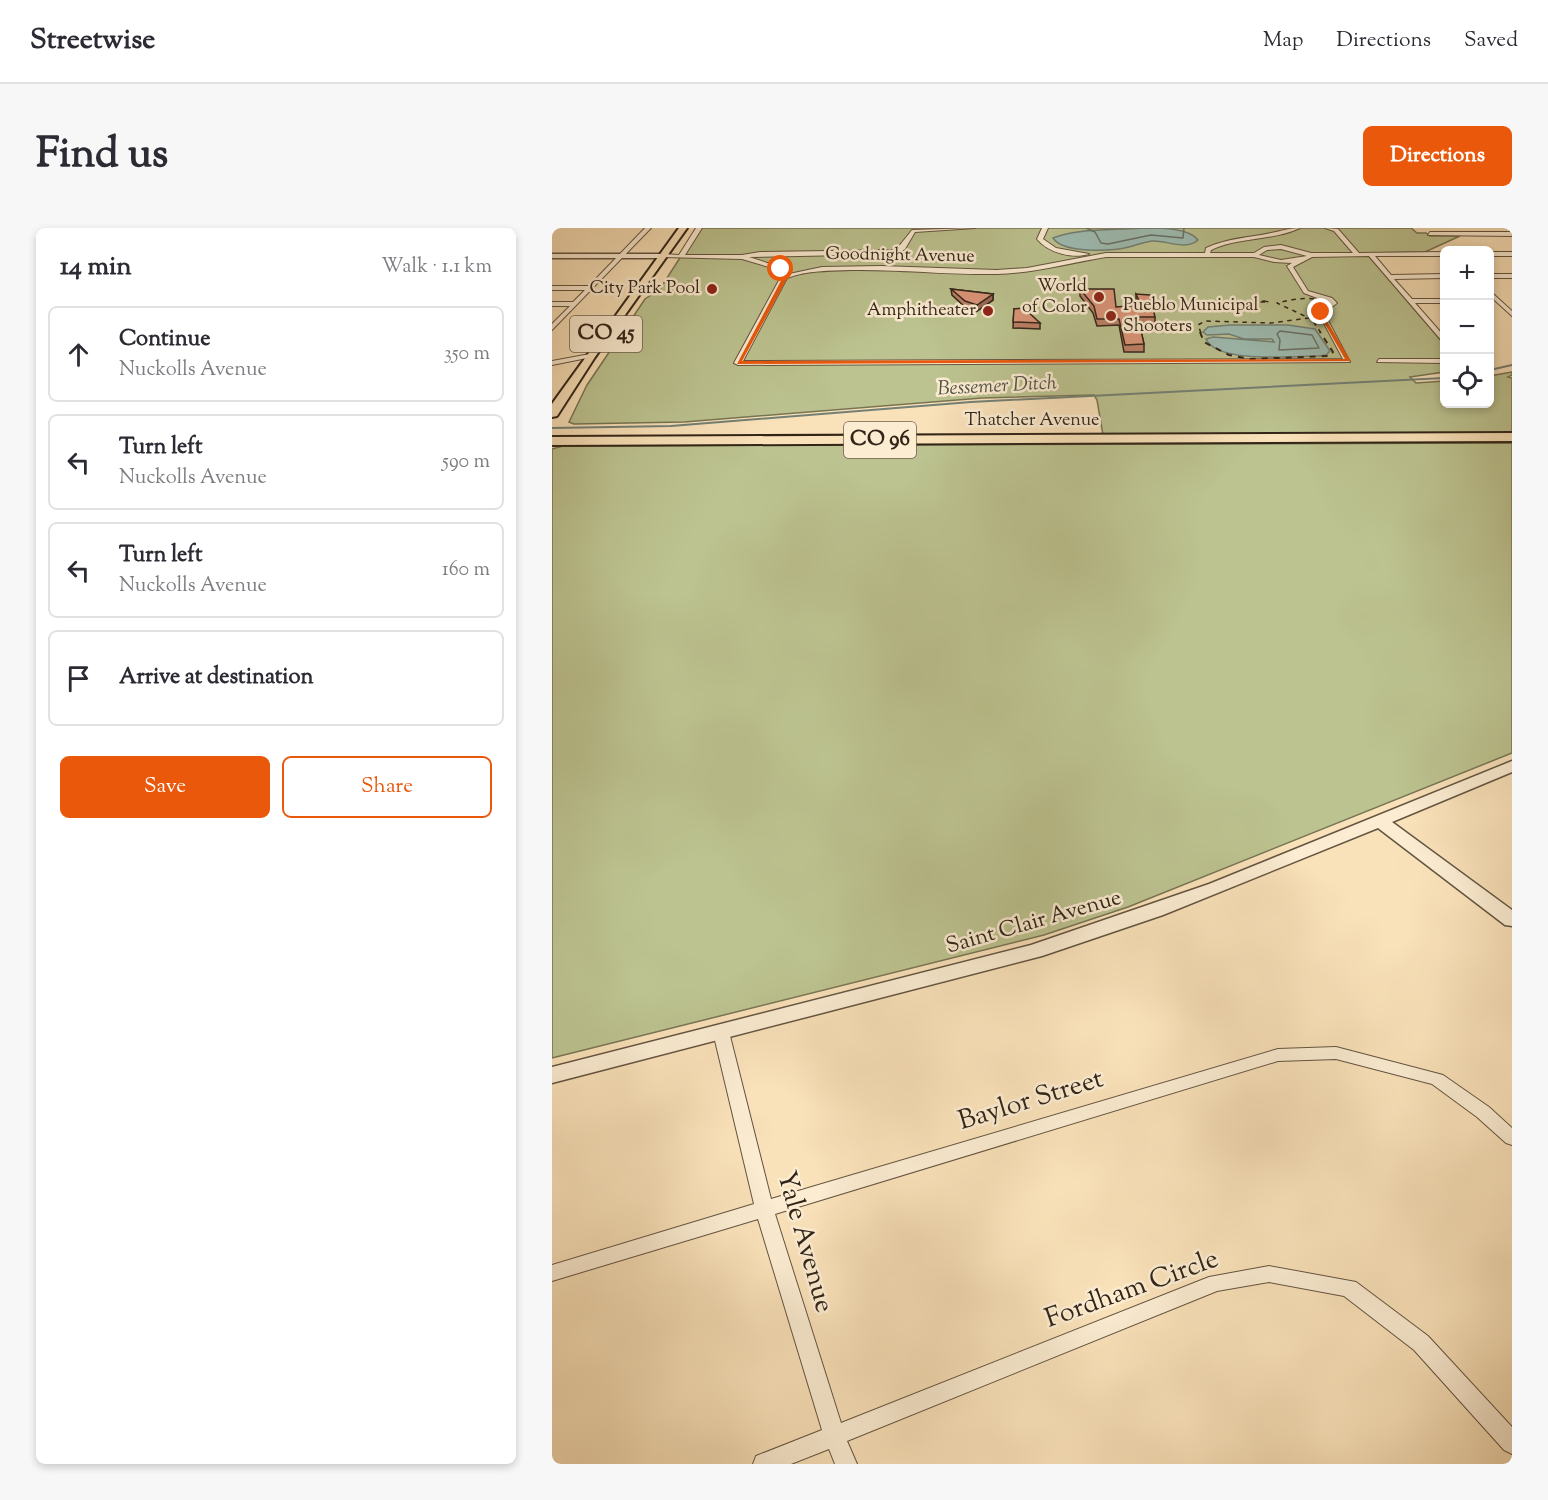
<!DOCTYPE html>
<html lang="en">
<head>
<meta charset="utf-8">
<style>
  body { margin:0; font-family:"Sorts Mill Goudy",serif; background:#f7f7f7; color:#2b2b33 }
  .controls { position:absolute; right:18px; top:18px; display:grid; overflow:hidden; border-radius:9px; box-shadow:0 3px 9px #0003 }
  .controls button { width:54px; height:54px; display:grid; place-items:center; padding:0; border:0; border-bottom:2px solid #e1e1e2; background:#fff; color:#2b2b33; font:30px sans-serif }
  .stop { position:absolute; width:18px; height:18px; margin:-14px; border:4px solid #ea580c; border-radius:50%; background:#fff }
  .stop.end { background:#ea580c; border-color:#fff; box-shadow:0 2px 6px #0008 }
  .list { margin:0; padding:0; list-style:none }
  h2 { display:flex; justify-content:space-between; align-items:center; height:78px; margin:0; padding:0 24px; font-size:26px }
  h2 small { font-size:20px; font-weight:400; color:#7c7c81 }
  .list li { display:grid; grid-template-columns:39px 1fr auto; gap:18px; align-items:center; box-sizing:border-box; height:96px; margin:0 12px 12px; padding:0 12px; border:2px solid #e1e1e2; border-radius:9px }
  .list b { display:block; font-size:22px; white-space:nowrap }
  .list p { margin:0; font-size:20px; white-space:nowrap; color:#7c7c81 }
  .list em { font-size:20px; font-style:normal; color:#7c7c81 }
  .actions { display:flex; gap:12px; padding:18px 24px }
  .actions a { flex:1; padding:14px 0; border:2px solid #ea580c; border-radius:9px; text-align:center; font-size:21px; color:#ea580c }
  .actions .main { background:#ea580c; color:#fff }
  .icon { flex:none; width:33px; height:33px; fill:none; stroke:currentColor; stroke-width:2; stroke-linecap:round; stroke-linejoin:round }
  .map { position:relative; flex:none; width:960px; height:1236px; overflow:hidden; border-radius:9px }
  header { display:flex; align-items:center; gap:36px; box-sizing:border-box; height:84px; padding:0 30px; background:#fff; border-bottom:2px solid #e1e1e2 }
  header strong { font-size:28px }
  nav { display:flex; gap:33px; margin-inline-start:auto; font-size:21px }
  .intro { display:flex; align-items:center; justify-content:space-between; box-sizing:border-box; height:144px; padding:0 36px }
  h1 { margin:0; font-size:42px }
  .button { padding:15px 27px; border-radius:9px; background:#ea580c; color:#fff; font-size:21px; font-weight:700 }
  main { display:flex; gap:36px; padding:0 36px }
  aside { flex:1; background:#fff; border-radius:9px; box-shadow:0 3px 9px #0003 }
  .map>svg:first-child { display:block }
  .green { fill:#bcc390; stroke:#777454; stroke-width:1.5 }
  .water { fill:#9ebdb3; stroke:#738075; stroke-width:1.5 }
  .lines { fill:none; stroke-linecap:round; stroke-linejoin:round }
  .shore { stroke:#687166; stroke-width:1.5 }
  .stream { stroke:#738075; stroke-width:2 }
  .minor-casing { stroke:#645440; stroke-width:2 }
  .tertiary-casing { stroke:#645440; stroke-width:3 }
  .primary-casing { stroke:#322518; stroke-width:4 }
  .minor { fill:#fbecd2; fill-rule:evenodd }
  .tertiary { fill:#fbecd2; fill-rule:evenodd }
  .primary { fill:#f9e1b9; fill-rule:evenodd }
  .rail-far1 { stroke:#322518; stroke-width:1.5; stroke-dasharray:4.5 4.5; stroke-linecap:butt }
  .rail { stroke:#322518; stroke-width:2; stroke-dasharray:6 6; stroke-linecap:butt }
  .wall { fill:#bd8068; stroke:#322518; stroke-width:1.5 }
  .shaded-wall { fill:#9a6855; stroke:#322518; stroke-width:1.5 }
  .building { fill:#dc9579; stroke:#322518; stroke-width:1.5 }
  .route { fill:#ea580c }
  .poi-dot { fill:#8f2418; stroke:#fbecd2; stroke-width:2 }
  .labels { text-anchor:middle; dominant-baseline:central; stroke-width:5; stroke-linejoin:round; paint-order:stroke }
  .far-street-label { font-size:18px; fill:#322518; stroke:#fbecd2 }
  .far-poi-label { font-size:18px; fill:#322518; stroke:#fbecd2; text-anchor:end }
  .far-water-label { font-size:20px; font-style:italic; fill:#525346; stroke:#fbecd2 }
  .shield { fill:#fbecd2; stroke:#6e6150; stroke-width:1.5 }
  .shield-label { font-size:21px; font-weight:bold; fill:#322518 }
  .street-label { font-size:22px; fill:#322518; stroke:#fbecd2 }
  .near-street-label { font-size:27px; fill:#322518; stroke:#fbecd2 }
</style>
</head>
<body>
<header>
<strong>Streetwise</strong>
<nav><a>Map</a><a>Directions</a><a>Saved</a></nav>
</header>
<div class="intro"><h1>Find us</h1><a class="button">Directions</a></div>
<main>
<aside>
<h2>14 min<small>Walk · 1.1 km</small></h2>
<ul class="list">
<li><svg class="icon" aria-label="ahead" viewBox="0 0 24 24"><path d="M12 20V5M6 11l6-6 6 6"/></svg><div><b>Continue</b><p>Nuckolls Avenue</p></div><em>350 m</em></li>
<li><svg class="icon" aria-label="left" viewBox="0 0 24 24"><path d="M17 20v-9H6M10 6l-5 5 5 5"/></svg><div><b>Turn left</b><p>Nuckolls Avenue</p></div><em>590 m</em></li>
<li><svg class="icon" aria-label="left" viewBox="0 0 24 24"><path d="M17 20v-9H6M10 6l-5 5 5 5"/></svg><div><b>Turn left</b><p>Nuckolls Avenue</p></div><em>160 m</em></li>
<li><svg class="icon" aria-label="arrive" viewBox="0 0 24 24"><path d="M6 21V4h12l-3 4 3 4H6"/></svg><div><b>Arrive at destination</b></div></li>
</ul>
<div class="actions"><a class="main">Save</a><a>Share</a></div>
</aside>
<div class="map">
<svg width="960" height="1236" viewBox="0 0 960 1236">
  <rect width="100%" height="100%" fill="#f9e1b9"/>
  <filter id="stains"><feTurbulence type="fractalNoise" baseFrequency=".00333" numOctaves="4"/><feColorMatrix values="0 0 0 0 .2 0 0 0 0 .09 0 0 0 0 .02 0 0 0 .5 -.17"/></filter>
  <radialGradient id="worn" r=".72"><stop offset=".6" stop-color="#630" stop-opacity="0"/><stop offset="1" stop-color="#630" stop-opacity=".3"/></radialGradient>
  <g class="green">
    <polygon points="147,0 859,0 865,5 874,5 878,8 908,8 873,24 814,25 892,116 892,144 858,149 864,155 892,153 892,176 938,176 938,148 960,144 960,147 956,149 960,150 960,205 551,207 545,172 542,167 430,170 132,194 22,196 17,194 35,157 93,71 108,61"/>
    <polygon points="960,215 960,525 576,679 492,707 0,830 0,221 11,218"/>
  </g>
  <g class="water">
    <path d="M593,0c17,0 44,0 53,12 -12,11 -32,0 -46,1 -8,1 -15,4 -23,6 -17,4 -66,7 -76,-9 25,-10 64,-8 92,-10z"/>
    <path d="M678,97h58l27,4 15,22 -4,4 -7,1c-24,0 -102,8 -113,-17l7,-2 61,5 -2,-3h-28l-15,-5 -22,1 -4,-3 5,-5z"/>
  </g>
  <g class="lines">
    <g class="shore">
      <polyline points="534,0 543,4 549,15 556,16 599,7 631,10 632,0"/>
      <polygon points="728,103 760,107 767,120 727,122 728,112 725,106"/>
    </g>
    <g class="stream">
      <polyline points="938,142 960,137"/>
      <polyline points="0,200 119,198 419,174 892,150"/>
    </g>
    <defs>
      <g id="minor">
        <polygon points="93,0 99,0 0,102 0,96 18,78 0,78 0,74 21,74 33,62 0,62 0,58 37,58"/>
        <path d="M144,0h6l-17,27h57l18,-3 136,-2 16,-20 63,-2 -60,4 -10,17 -8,5 -148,3 34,11 6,6 33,-7 59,-1 116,4 30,-2 79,-15h99l1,-5c21,-10 43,-10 65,-15 10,-2 19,-5 29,-5 -28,13 -62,9 -89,22l-1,3h44l10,-6 17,-2 30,8h42l-19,-22 -9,-3 13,1 21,24 85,-1v4h-69l16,19 53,-1v4l-50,1 18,20h32v4h-29l29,33v6l-2,-1 -73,-85 -57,1 -19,10 15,24 24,7 5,5 -13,10 26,49 -612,3 -4,-2 49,-90 -4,-3 -37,-11 -80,-2 2,-3 15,1zM729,21l26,7 -26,4 -22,-5 8,-5zM554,29h148l20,5 18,1 -5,3 17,27 26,10 -12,9 25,47 -600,2 44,-83c21,-8 42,-7 64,-8 48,-1 97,5 146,4 37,-1 73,-11 109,-17z"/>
        <path d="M490,0h6l-5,11 13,9 33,6c-16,5 -41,-1 -52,-15z"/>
        <polygon points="878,4 960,4 960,8 876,7"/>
        <rect x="938" y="24" width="22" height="4"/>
        <rect x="938" y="46" width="22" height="4"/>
        <polygon points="938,63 960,83 960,88 938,68"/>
        <polygon points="38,126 40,129 0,137 0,133"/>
        <polygon points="827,131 892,131 892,135 825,134"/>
        <polygon points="169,798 175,800 177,804 219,971 726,821 784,819 891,847 937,879 960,900 960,917 954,915 925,889 880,856 784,831 726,833 223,986 289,1195 657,1049 717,1038 804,1054 876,1108 960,1199 960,1226 952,1222 862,1122 792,1068 717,1054 665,1063 295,1213 305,1236 283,1236 277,1221 239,1236 201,1236 204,1228 270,1202 206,991 0,1053 0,1037 202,976 161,804 163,800"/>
      </g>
      <g id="tertiary">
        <polygon points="0,26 112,26 116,28 112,30 0,30"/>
        <polygon points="960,533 960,544 840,594 960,682 960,698 953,697 826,600 611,687 490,728 0,855 0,839 479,717 657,656"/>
      </g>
      <g id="primary">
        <polygon points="127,0 135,0 43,129 5,188 0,189 0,176"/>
        <polygon points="960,205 960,213 0,217 0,209"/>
      </g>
    </defs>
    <use href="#minor" class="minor-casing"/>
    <use href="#tertiary" class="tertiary-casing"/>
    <use href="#primary" class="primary-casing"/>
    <use href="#minor" class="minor"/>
    <use href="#tertiary" class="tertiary"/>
    <use href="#primary" class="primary"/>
    <g class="rail-far1">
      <polygon points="712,73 717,74 698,74"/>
      <path d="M649,105l-3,-8 7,-4 66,2 38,-5 -32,-15c17,-4 35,-8 51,0l-21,9 14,21"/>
    </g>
    <polyline class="rail" points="648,104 652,114 677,127 698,131 778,128 781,124 768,104"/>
  </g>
  <g class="wall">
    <polygon points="399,61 441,66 441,72 425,83 413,79 400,67"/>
    <polygon points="528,61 564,79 586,78 584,73 584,66 603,89 603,95 587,95 592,116 592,124 572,124 567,97 545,98 541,85 528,68"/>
    <polygon points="462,81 488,95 488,101 461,100"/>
  </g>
  <polygon class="shaded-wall" points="441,66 441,72 425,83 425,77"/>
  <g class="building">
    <polygon points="399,61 441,66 425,77 413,73"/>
    <polygon points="528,61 562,61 564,79 589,77 584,66 598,67 603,89 586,89 592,116 573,117 567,91 545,91 542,78"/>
    <polygon points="472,80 488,95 461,94 462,81"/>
  </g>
  <polygon class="route" points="231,40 236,45 236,49 190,133 793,131 766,84 769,83 799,133 185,136 231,49 232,45 227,41"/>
  <g class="poi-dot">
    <circle cx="160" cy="61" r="6"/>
    <circle cx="547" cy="69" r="6"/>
    <circle cx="436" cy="83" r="6"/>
    <circle cx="559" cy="88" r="6"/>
  </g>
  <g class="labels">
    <g class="far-street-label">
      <text transform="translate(348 28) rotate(1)">Goodnight Avenue</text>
      <text x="480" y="193">Thatcher Avenue</text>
    </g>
    <g class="far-poi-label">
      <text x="535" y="59">World<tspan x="535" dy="21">of Color</tspan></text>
      <text x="148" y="61">City Park Pool</text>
      <text x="571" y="78" text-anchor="start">Pueblo Municipal<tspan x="571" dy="21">Shooters</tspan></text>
      <text x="424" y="83">Amphitheater</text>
    </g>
    <g class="far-water-label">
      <text transform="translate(445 159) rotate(-3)">Bessemer Ditch</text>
    </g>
    <g class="shield">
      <rect x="18" y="88" width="72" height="36" rx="4.5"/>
      <rect x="292" y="194" width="72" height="36" rx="4.5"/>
    </g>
    <g class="shield-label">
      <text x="54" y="106">CO 45</text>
      <text x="328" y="212">CO 96</text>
    </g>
    <g class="street-label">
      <text transform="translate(482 695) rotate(-16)">Saint Clair Avenue</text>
    </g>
    <g class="near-street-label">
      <text transform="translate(479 873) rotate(-17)">Baylor Street</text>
      <text transform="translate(252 1014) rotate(74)">Yale Avenue</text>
      <text transform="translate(580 1062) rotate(-20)">Fordham Circle</text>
    </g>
  </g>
  <rect width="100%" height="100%" filter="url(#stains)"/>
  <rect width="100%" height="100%" fill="url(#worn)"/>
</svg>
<div class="controls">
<button>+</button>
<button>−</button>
<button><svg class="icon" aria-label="locate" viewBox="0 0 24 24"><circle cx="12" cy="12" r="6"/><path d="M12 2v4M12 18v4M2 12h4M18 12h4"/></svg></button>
</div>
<div class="stop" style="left:229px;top:41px"></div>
<div class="stop end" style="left:769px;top:84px"></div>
</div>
</main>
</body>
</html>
